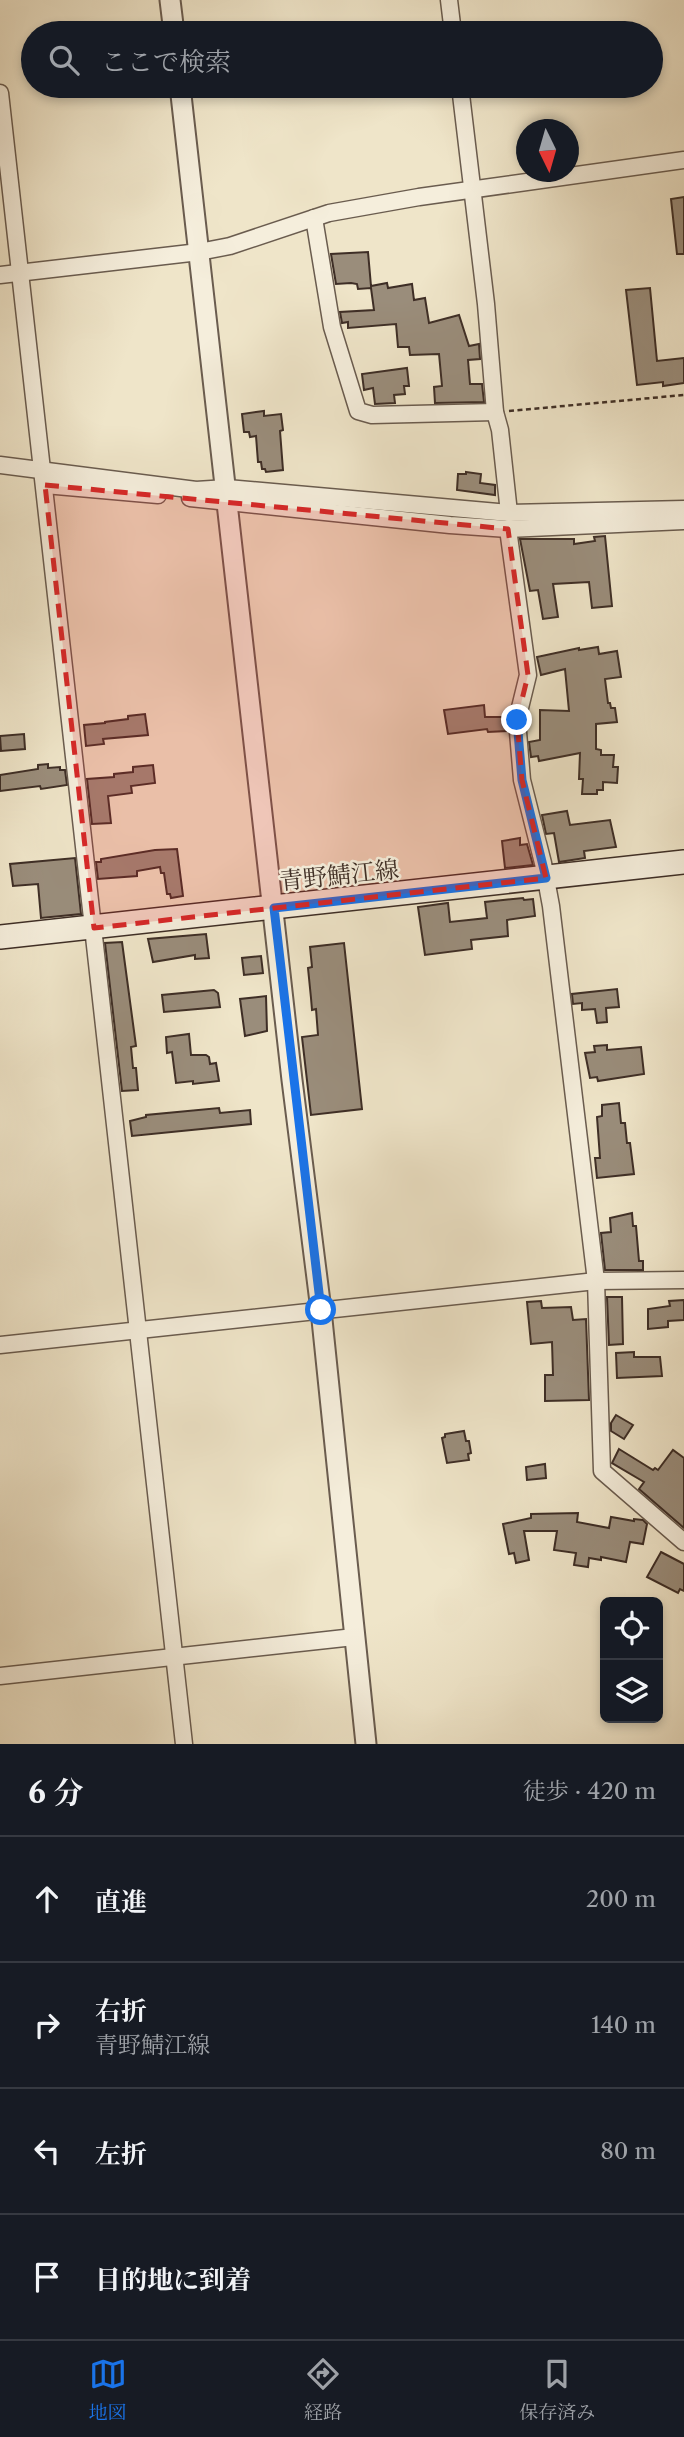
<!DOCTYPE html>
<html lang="ja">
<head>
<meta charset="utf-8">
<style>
  body { margin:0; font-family:"Libre Caslon Text","Noto Serif JP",serif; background:#20242c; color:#f1f3f6 }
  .controls { position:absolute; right:21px; bottom:21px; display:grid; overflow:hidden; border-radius:10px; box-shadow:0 4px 10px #0003 }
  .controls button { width:63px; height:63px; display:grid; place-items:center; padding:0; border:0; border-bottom:2px solid #363941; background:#171b24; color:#f1f3f6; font:35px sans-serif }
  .compass { position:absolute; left:516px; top:119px; width:63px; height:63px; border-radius:50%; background:#171b24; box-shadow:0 4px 10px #0003; rotate:175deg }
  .stop { position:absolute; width:21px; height:21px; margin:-16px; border:5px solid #1a73e8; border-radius:50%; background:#fff }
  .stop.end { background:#1a73e8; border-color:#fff; box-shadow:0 2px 7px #0008 }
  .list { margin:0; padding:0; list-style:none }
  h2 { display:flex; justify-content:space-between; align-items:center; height:91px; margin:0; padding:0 28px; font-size:30px }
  h2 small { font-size:23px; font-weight:400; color:#9ea1a6 }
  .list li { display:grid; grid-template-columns:46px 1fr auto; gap:21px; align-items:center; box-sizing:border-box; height:126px; padding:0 28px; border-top:2px solid #363941 }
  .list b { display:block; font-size:26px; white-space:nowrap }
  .list p { margin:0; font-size:23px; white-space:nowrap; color:#9ea1a6 }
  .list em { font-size:23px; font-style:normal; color:#9ea1a6 }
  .icon { flex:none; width:38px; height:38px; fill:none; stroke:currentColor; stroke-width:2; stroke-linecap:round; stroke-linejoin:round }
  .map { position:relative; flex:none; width:684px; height:1744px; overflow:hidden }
  .search { position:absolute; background:#171b24; box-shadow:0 4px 10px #0003; left:21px; right:21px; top:21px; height:77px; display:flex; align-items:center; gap:18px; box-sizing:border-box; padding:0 24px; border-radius:38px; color:#9ea1a6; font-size:26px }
  .sheet { height:595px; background:#171b24 }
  nav { display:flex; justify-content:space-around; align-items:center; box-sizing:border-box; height:98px; border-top:2px solid #363941; background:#171b24; font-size:19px; color:#9ea1a6 }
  nav a { display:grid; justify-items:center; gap:4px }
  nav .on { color:#1a73e8 }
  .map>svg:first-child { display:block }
  .building { fill:#9a8d7b; stroke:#3e2e26; stroke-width:2 }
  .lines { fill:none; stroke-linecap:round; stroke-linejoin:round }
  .minor-casing { stroke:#6a5c4f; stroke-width:19 }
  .tertiary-casing { stroke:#6a5c4f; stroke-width:23 }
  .secondary-casing { stroke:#3e2e26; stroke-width:26 }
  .path { stroke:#3e2e26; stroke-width:2.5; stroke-dasharray:5 3.5; stroke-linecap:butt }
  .minor { stroke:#f5eedc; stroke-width:16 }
  .tertiary { stroke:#f5eedc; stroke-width:19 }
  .secondary { stroke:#f5eedc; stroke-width:23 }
  .route { stroke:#1a73e8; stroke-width:9 }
  .marked { fill:#d62828; fill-opacity:0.2; stroke:#d62828; stroke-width:5; stroke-dasharray:14 9; stroke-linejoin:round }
  .labels { text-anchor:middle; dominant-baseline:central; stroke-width:5; stroke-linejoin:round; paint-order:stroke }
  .street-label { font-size:24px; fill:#3e2e26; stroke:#f5eedc }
</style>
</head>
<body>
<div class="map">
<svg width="684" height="1744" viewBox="0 0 684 1744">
  <rect width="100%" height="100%" fill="#efe5c9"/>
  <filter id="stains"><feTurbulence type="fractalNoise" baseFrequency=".00286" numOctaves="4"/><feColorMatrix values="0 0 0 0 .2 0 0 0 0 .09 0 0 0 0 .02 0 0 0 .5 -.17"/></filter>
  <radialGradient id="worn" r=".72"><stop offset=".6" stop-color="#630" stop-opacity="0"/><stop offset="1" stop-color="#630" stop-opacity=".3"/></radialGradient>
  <g class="building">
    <polygon points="684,197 684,254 677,254 671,199"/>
    <polygon points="368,252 371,286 387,283 388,288 412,284 414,300 425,298 429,323 459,315 469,346 479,344 480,359 468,360 470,384 482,384 484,402 435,403 434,387 442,386 439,354 410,355 409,347 398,347 396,324 348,328 348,322 342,323 340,312 374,310 371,288 358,289 357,284 351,283 336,284 331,254"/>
    <polygon points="650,288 657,361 684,358 684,383 663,386 663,382 637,385 626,290"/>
    <polygon points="407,368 409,386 404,386 405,394 394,395 395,403 375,404 373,388 364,390 362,374"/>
    <polygon points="264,411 264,416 281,414 283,430 280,431 283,470 266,472 265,469 262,469 261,462 258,462 256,436 250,437 249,432 244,432 242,414"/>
    <polygon points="466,472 481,474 480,483 495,485 495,495 457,490 458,474 466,474"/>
    <polygon points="605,536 612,606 592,608 589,582 553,584 558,617 543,619 538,590 530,591 520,539 574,539 574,544 595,541 594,537"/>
    <polygon points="598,647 599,654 617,651 621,677 605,679 608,703 610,703 611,708 615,708 617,722 596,724 596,749 601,750 601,755 614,755 613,767 618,767 617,783 603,782 603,790 597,790 597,794 582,794 583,779 579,779 580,753 539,761 538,756 531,757 529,742 540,740 540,710 569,711 565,669 541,675 537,657 579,648 579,650"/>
    <polygon points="484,705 485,717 507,717 507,731 488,732 487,729 448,734 444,710"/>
    <polygon points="145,714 148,735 103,739 104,744 86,746 84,725 105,723 105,722 128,719 128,716"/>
    <polygon points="24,734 25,749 1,751 0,736"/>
    <polygon points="48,764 48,768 60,767 60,770 65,770 67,785 41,789 40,786 0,791 0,775 38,769 38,765"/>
    <polygon points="153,765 155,783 131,786 132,793 108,796 111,823 92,824 87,779 114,777 114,774 133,772 133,767"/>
    <polygon points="567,811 570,825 610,820 616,847 584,851 585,858 559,862 554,833 546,834 542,815"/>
    <polygon points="520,838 520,845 527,844 533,865 505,868 502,841"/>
    <polygon points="177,849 183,896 171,898 170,894 167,894 164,873 161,873 160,867 137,871 137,876 98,879 96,862 101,862 101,859 155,850"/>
    <polygon points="75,858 81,914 41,918 38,884 13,886 10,864"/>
    <polygon points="523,898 524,900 533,899 535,916 507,920 508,936 471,940 472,949 425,955 418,907 448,903 450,922 487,918 485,902"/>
    <polygon points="206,934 209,958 195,959 195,955 153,962 148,939"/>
    <polygon points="122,942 136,1046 131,1047 133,1068 136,1068 138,1090 122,1091 105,943"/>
    <polygon points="344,943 362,1109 311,1115 302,1037 318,1035 316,1009 312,1010 311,998 308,968 312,967 310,947"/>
    <polygon points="261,956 263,973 244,975 242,958"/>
    <polygon points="617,989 619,1007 606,1008 607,1022 597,1023 595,1009 582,1010 582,1003 573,1004 572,994"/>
    <polygon points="214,990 218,993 220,1007 164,1012 162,995"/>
    <polygon points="266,996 267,1031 245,1036 240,999"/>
    <polygon points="189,1034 191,1055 206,1055 209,1057 210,1064 216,1063 219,1081 193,1084 193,1081 176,1083 172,1052 167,1053 166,1037"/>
    <polygon points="607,1045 607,1050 641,1047 644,1074 598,1081 597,1077 590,1078 585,1053 595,1052 594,1046"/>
    <polygon points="619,1103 621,1123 625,1123 627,1143 630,1143 634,1174 597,1178 595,1158 600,1158 597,1117 602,1116 602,1105"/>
    <polygon points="219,1108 220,1113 250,1110 251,1124 132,1136 130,1121 146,1117 146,1115"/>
    <polygon points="632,1213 633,1226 636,1226 639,1261 643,1261 643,1270 605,1270 601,1233 611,1232 610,1218"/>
    <polygon points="607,1297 622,1297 623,1344 609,1345"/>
    <polygon points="684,1300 684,1320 668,1321 668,1327 648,1329 648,1309 670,1306 669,1301"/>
    <polygon points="541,1301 542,1308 571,1307 573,1320 586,1319 589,1400 545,1401 545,1375 553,1375 552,1342 531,1344 527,1302"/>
    <polygon points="634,1352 634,1357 660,1357 662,1376 617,1378 616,1353"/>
    <polygon points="616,1415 633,1425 624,1439 611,1431 611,1423"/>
    <polygon points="464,1431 466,1441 469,1441 471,1453 468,1454 469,1460 447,1463 442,1438 445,1437 445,1434"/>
    <polygon points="619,1449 653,1470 655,1468 658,1470 673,1450 684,1458 684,1528 639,1489 644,1482 612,1463"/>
    <polygon points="545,1464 546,1478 527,1480 526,1467"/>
    <polygon points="578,1513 577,1522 609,1528 611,1517 634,1521 634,1519 643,1520 647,1524 643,1544 630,1542 626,1562 601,1557 601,1560 589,1558 588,1567 574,1565 576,1553 554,1550 557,1531 524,1531 529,1560 516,1563 514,1553 509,1554 503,1524 531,1518 531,1514"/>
    <polygon points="661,1552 684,1564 684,1591 680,1589 678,1593 647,1577"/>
  </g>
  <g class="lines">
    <defs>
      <g id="minor">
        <polyline points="449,0 453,33"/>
        <polyline points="460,86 486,304 495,412 500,430 509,513"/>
        <polyline points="0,93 184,1744"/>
        <polyline points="314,218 332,327 358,411 372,415 495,412"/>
        <polyline points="0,275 199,252 230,246 329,213 419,197 684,160"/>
        <polyline points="0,465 196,490 227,488 509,513 684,509"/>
        <polyline points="45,485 158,495"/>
        <polyline points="190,498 450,525 508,529 684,521"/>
        <polyline points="508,529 528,675 517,720 522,780 543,863 551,906 596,1281 602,1471 684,1542"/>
        <polyline points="0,1345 596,1281 684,1280"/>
        <polyline points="0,1676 354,1637"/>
      </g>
      <g id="tertiary">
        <polyline points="170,0 174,33"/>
        <polyline points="180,86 292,1080 321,1310 366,1744"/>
      </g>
      <polyline id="secondary" points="0,937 684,862"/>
    </defs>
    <use href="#minor" class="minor-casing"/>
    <use href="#tertiary" class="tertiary-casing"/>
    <use href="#secondary" class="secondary-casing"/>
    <polyline class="path" points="509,411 684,395"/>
    <use href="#minor" class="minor"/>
    <use href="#tertiary" class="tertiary"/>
    <use href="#secondary" class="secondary"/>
  </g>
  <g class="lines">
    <polyline class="route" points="321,1310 274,908 546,878 522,780 517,720"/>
  </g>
  <path class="marked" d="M45,485l463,44 20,146 -11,45 5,60 24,98 -452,50z"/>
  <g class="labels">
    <g class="street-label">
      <text transform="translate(339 875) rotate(-6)">青野鯖江線</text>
    </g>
  </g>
  <rect width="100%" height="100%" filter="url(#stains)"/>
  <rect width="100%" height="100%" fill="url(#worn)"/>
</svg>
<div class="controls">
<button><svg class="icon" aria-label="locate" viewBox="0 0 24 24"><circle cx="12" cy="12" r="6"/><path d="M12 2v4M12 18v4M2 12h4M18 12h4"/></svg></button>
<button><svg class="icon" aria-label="layers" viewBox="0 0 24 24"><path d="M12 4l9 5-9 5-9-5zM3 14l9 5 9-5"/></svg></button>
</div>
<svg class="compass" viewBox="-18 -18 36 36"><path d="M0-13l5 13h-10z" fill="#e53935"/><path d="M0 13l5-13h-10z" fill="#9ea1a6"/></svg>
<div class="stop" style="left:321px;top:1310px"></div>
<div class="stop end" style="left:517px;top:720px"></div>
<div class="search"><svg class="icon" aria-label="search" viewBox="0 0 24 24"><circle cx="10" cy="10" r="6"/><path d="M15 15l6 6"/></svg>ここで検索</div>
</div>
<section class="sheet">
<h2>6 分<small>徒歩 · 420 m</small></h2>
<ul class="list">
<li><svg class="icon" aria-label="ahead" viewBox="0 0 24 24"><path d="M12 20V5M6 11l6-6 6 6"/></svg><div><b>直進</b></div><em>200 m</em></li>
<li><svg class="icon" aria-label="right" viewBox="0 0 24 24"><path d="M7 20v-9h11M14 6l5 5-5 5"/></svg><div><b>右折</b><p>青野鯖江線</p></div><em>140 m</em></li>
<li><svg class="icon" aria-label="left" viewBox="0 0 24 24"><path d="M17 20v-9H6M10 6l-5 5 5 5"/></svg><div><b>左折</b></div><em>80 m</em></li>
<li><svg class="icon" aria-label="arrive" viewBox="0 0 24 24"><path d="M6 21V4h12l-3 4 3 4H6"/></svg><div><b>目的地に到着</b></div></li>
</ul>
</section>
<nav>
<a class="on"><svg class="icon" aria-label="map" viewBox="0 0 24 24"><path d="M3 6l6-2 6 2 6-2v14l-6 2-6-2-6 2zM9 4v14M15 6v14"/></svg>地図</a>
<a><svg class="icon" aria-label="directions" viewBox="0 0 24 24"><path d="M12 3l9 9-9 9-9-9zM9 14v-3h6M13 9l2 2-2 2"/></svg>経路</a>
<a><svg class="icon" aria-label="saved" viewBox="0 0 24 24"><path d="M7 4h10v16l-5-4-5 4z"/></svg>保存済み</a>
</nav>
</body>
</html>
